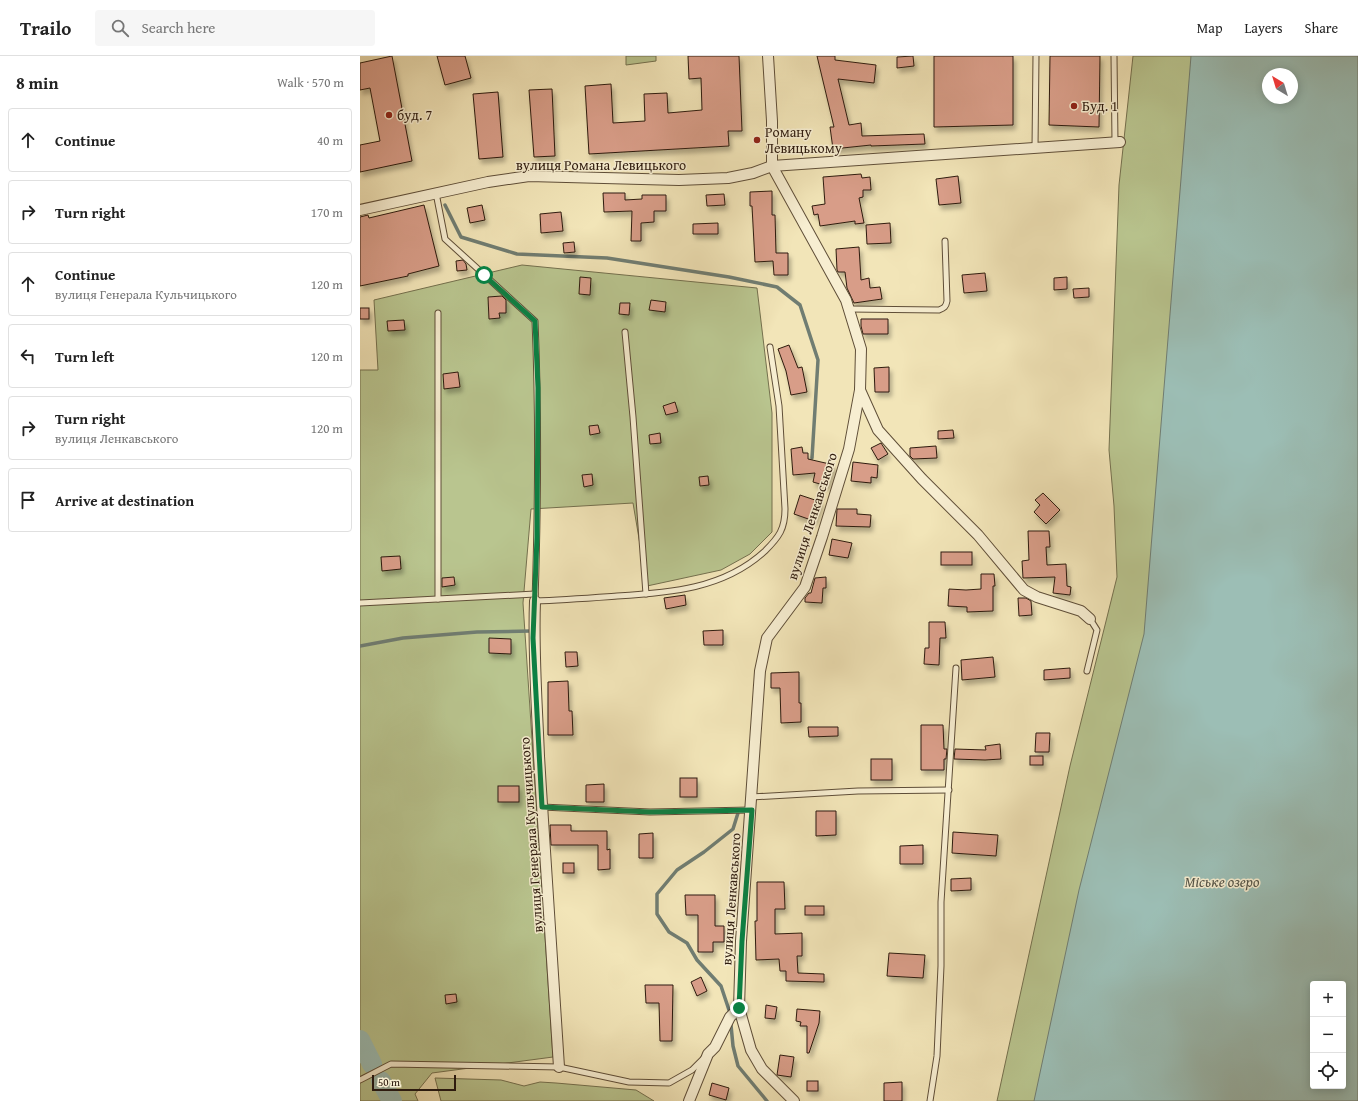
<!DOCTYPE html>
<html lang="en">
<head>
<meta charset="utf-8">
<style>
  body { margin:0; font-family:"Gentium Book Plus",serif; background:#f6f6f6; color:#222 }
  .controls { position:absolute; right:12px; bottom:12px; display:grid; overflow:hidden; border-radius:4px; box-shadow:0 2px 10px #0003 }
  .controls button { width:36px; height:36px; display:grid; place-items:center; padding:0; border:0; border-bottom:1px solid #e0e0e0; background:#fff; color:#222; font:20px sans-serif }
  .compass { position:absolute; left:902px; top:12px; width:36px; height:36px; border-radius:50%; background:#fff; box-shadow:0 2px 10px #0003; rotate:322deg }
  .scale { position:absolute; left:12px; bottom:10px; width:84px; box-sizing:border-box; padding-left:4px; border:2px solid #2e1b0e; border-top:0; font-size:11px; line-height:14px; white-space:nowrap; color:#2e1b0e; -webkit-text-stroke:3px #f7eed1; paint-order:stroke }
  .stop { position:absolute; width:12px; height:12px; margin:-9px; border:3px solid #0b8043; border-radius:50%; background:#fff }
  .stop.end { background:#0b8043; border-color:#fff; box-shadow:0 1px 4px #0008 }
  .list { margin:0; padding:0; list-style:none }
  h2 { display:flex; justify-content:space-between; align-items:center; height:52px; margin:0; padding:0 16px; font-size:17px }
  h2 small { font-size:13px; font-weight:400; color:#767676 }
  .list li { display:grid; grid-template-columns:26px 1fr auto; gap:12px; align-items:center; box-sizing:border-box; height:64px; margin:0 8px 8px; padding:0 8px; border:1px solid #e0e0e0; border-radius:4px }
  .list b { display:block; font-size:15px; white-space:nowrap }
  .list p { margin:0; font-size:13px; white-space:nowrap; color:#767676 }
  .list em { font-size:13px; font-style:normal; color:#767676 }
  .icon { flex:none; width:22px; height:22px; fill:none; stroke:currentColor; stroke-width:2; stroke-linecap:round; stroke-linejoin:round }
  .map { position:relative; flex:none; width:998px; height:1045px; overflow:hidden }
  header { display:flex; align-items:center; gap:24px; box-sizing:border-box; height:56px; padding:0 20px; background:#fff; border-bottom:1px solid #e0e0e0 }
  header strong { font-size:19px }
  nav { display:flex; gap:22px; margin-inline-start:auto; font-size:14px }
  .search { width:280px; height:36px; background:#f6f6f6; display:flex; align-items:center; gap:10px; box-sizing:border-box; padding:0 14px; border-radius:4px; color:#767676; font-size:15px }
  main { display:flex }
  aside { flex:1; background:#fff }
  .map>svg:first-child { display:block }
  .green { fill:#b9c58f; stroke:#74704e; fill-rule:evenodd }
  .water { fill:#9cbeb5; stroke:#707d72; fill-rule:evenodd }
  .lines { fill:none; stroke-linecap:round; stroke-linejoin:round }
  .stream { stroke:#707d72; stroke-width:3.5 }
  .river { stroke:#9cbeb5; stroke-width:20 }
  .building { fill:#d89d88; stroke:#2e1b0e; filter:url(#shadow) }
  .service-casing { stroke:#5f4e38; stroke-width:7 }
  .minor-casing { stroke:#5f4e38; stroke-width:12 }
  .service { stroke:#f7eed1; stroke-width:5 }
  .minor { stroke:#f7eed1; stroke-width:10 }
  .route { stroke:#0b8043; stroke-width:5 }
  .poi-dot { fill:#8f2418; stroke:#f7eed1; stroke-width:1.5 }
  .labels { text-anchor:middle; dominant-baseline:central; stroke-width:3; stroke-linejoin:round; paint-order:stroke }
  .poi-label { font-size:14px; fill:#2e1b0e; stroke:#f7eed1; text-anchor:start }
  .street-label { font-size:14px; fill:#2e1b0e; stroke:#f7eed1 }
  .water-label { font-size:15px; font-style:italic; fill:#545448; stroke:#f7eed1 }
</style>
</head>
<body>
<header>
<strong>Trailo</strong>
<div class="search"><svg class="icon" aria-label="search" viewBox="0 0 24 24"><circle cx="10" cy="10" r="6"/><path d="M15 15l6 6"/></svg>Search here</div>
<nav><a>Map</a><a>Layers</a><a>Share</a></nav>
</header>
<main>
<aside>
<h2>8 min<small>Walk · 570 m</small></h2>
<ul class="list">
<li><svg class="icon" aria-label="ahead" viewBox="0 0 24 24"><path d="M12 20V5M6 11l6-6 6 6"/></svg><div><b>Continue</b></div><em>40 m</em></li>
<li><svg class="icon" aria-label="right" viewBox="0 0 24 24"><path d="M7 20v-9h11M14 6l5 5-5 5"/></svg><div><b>Turn right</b></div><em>170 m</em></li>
<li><svg class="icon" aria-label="ahead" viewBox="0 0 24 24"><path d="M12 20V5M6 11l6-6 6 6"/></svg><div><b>Continue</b><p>вулиця Генерала Кульчицького</p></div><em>120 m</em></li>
<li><svg class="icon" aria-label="left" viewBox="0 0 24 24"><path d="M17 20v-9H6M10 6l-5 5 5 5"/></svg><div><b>Turn left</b></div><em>120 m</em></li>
<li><svg class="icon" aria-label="right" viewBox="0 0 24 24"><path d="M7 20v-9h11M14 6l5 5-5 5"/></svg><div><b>Turn right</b><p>вулиця Ленкавського</p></div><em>120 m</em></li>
<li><svg class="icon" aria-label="arrive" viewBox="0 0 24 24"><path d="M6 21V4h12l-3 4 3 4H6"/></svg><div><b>Arrive at destination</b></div></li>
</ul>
</aside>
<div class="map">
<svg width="998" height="1045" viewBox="0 0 998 1045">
  <defs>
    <filter id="shadow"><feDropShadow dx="2.5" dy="4.5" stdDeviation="2" flood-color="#0004"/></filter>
  </defs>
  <rect width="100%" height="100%" fill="#f2e5b8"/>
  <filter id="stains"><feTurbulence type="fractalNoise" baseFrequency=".005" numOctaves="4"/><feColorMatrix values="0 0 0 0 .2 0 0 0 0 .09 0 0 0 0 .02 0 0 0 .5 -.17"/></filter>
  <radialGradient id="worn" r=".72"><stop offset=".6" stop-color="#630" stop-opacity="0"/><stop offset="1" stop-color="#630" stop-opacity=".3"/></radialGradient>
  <g class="green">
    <polygon points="266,0 296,0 296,5 266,9"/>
    <path d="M773,0h225v1045h-361l73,-335 47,-189 -3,-71 -5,-56 10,-265zM908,18h24v24h-24zM953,928h30v102h-30z"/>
    <polygon points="162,209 397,232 412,357 412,476 390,498 361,514 287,530 273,447 171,453 163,547 193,1001 72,1017 55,1038 58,1045 0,1045 0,314 18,314 14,244"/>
    <polygon points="75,1022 141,1024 164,1030 180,1026 196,1027 276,1034 294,1045 81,1045"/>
  </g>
  <path class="water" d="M831,0h167v1045h-324l45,-211 65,-256zM908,18h24v24h-24zM953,928h30v102h-30z"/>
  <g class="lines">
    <g class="stream">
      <polyline points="85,149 101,181 157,198 247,202 369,221 417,231 440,249 458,304 452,402"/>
      <polyline points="0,590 43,582 117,576 170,575"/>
      <polyline points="369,954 361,930 337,904 327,887 309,876 297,858 297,838 317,814 344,796 373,773 378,757"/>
      <polyline points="371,969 373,990 378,1010 407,1045"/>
    </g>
    <g class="river">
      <polyline points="0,984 12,1008"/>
      <polyline points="21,1025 32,1045"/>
    </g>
  </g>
  <g class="building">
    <polygon points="32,0 52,105 0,116 0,89 20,85 10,32 0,34 0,7"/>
    <polygon points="77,0 105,0 111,22 85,29"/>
    <polygon points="328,0 379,0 382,75 368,75 369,90 229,98 225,30 251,28 253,67 285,65 284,38 307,37 308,57 342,54 341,22 329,23"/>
    <polygon points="457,0 475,0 475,4 516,9 514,27 478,23 489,69 501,67 502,80 564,78 565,88 511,90 511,89 473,93 470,71 474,71"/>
    <polygon points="553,0 554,10 537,12 537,1"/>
    <polygon points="574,0 653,0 653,69 574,71"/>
    <polygon points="690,0 740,0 739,71 689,69"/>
    <polygon points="192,33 195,100 174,101 169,34"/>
    <polygon points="138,36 143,101 119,103 113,38"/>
    <polygon points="501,118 502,122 510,121 511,134 503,134 503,141 499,142 504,167 495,168 495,165 460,170 458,158 454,159 452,150 465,148 463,121"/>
    <polygon points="598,120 601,147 579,149 576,123"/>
    <polygon points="412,135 412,159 415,159 416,197 428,197 428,219 414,219 413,205 395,206 392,150 390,150 390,136"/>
    <polygon points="243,137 265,137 265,144 282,143 282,139 306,139 306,155 294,155 294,166 281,167 281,185 271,185 272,155 244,156"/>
    <polygon points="364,138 365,149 347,150 346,139"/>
    <polygon points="64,149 79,210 48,218 48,220 0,230 0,161 8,159 9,162"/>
    <polygon points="122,149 125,164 110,167 107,152"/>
    <polygon points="201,156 203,175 181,177 180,158"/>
    <polygon points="358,167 358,178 333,178 333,168"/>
    <polygon points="530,167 531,187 507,188 506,169"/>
    <polygon points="214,186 215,196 204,197 203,187"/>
    <polygon points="499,191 501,224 509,222 510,232 520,231 522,243 494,247 487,232 485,216 478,216 477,214 476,193"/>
    <polygon points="103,204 106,208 107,214 97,215 96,205"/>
    <polygon points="625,217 627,235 604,237 602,219"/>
    <polygon points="220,221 231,222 230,239 219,238"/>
    <polygon points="707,221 707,233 694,234 694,222"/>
    <polygon points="729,232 729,241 714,242 713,233"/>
    <polygon points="142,240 146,244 146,257 139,257 140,262 129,263 128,241"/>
    <polygon points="291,244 306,246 305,256 289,254"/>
    <polygon points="260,247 270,247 269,259 259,258"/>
    <rect x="0" y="252" width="9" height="11"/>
    <polygon points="501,263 528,263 528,278 503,278 501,270"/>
    <polygon points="44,264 45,274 28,275 27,265"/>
    <polygon points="429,289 438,312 442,311 447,336 431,339 426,315 418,293"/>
    <polygon points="529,311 529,336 515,336 514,312"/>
    <polygon points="98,316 100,331 84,333 83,318"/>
    <polygon points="315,346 318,356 306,359 303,350"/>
    <polygon points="238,369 240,377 230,379 229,370"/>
    <polygon points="593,374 594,382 578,383 578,375"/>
    <polygon points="300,377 301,387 290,388 289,379"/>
    <polygon points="521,387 528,398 518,404 511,392"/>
    <polygon points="576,390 577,402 553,403 550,400 550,392"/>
    <polygon points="442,391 443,397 448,397 448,403 474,409 467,430 453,426 455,417 433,419 431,393"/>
    <polygon points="493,406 518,409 517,422 511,421 511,427 491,425"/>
    <polygon points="232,418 233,429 224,431 222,419"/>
    <polygon points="348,420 349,429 340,430 339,421"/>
    <polygon points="683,437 700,454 686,468 674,456 680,449 675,444"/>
    <polygon points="440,439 461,446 454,465 434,458"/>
    <polygon points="477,453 497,453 497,458 511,459 510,471 476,470"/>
    <polygon points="668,475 689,475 690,491 686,491 687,509 706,508 707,530 711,531 710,539 693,537 695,521 663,522 662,505 669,504"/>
    <polygon points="472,483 492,487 488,502 469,499"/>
    <rect x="581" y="496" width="31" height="13"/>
    <polygon points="40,500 41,513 22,515 21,501"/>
    <polygon points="621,518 634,518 635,530 633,530 633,555 607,556 607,551 588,550 589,533 606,534 621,533"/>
    <polygon points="94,521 95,529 82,531 82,522"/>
    <polygon points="466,521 466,532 463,532 462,547 445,546 445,542 449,537 451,537 455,522"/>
    <polygon points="325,539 326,549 306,553 304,542"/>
    <polygon points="658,542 666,542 671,545 672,559 659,560"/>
    <polygon points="569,566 585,566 586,582 580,582 579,609 564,608 565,592 569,592"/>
    <polygon points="363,574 363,589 344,589 343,575"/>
    <polygon points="129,582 151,583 151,598 129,597"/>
    <polygon points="205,596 217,596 218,610 206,611"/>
    <polygon points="633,601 635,621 602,624 601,604"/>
    <polygon points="710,612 710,622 684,624 684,614"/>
    <polygon points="439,616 439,647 441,647 441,666 421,667 420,632 411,632 411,617"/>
    <polygon points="208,625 209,655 212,655 213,679 188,679 188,626"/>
    <polygon points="561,669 583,669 584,693 587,693 586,703 584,703 584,714 561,714"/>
    <polygon points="448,671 478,671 478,680 449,681"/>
    <polygon points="676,677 690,677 689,696 675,696"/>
    <polygon points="640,688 641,703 625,704 594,703 595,693 626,694 625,690"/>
    <rect x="670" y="700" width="13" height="9"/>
    <rect x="511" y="703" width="21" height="21"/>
    <rect x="320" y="722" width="17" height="19"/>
    <polygon points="244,728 244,746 226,746 226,729"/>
    <rect x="138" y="730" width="21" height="16"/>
    <polygon points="456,755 476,755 476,779 456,780"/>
    <polygon points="190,769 211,769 211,775 247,775 247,794 250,793 250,813 238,814 238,789 191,789"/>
    <polygon points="593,776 638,779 636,800 592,797"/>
    <polygon points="293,777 293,802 279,802 279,778"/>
    <polygon points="563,789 563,808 540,808 540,790"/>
    <rect x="203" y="807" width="11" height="10"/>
    <polygon points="611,822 611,834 591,835 591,823"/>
    <polygon points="397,826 424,826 425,853 415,853 415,878 442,877 442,900 437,900 438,917 464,918 464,926 426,925 426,915 420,915 419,903 396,904 395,865 397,865"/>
    <polygon points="325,839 355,839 355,870 364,870 364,886 353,886 353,896 338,896 338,859 326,859"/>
    <rect x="445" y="850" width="19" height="9"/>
    <polygon points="529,897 565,899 563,922 527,920"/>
    <polygon points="341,921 347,935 337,940 331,926"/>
    <polygon points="285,929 313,929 312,985 300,985 299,947 286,947"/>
    <polygon points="96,938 97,946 86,948 85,939"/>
    <polygon points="406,949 417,951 415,963 405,962"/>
    <polygon points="437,953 460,955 459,967 449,997 447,997 447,970 440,970 441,966 436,965"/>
    <polygon points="420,999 434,1001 431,1021 417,1019"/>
    <rect x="447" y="1025" width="11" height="10"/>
    <polygon points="542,1026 542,1045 524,1045 524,1027"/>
    <polygon points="352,1027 369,1032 366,1044 349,1039"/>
  </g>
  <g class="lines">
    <defs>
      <g id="service">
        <polyline points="754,0 755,86"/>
        <polyline points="675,92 676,0"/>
        <path d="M76,137l9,46 90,82c4,93 3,187 0,280 27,-1 54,-3 82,-5 52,-3 107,-7 148,-45 14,-14 20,-22 20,-42l-6,-103 -9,-59"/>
        <path d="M489,253l90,1c5,-2 7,-3 8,-9l-2,-60"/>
        <polyline points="78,257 78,543"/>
        <polyline points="265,276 273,361 286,538"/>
        <polyline points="0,547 175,538"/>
        <polyline points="727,615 737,574 730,563"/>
        <polyline points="391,741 498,735 589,734"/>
        <polyline points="182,751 290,756 391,754"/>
        <polyline points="0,1024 31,1008 199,1011 269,1026 309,1027 332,1014 343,1003"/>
        <polyline points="570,1045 577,1000 581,910 581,846 596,612"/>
      </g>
      <g id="minor">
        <polyline points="408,0 412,65 412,110 486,244 501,293 500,334 489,393 462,481 445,531 407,582 400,615 381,885 379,952 391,994 402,1013 434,1045"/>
        <polyline points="0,154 128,126 169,120 319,124 368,122 393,117 412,110 760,86"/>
        <polyline points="500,334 518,374 562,423 618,479 664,534 677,541 721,555 730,563"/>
        <path d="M175,545c-2,52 2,103 4,155 6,104 14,208 20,311"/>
        <polyline points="329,1045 348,998 355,991 370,961 379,952"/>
      </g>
    </defs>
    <use href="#service" class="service-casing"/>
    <use href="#minor" class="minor-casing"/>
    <use href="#service" class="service"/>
    <use href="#minor" class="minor"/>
  </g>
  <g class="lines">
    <polyline class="route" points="124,219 175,265 178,332 177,481 173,582 182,751 290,756 392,754 382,885 379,952"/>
  </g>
  <g class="poi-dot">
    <circle cx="714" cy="50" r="4"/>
    <circle cx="29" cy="59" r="4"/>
    <circle cx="397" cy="84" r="4"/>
  </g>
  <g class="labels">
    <g class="poi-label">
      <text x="722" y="50">Буд. 1</text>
      <text x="37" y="59">буд. 7</text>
      <text x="405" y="76">Роману<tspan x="405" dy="16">Левицькому</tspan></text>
    </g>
    <g class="street-label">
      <text x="241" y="109">вулиця Романа Левицького</text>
      <text transform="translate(452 460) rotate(-72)">вулиця Ленкавського</text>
      <text transform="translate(171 779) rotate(-94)">вулиця Генерала Кульчицького</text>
      <text transform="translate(371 843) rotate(-86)">вулиця Ленкавського</text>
    </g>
    <g class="water-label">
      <text x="862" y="825">Міське озеро</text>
    </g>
  </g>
  <rect width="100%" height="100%" filter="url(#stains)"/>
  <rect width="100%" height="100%" fill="url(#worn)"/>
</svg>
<div class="controls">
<button>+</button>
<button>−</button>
<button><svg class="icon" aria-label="locate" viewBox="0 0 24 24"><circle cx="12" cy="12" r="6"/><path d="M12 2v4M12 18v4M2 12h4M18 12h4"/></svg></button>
</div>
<svg class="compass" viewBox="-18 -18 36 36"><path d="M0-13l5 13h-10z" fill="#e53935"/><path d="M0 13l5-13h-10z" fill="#767676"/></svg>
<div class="scale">50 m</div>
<div class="stop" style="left:124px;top:219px"></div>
<div class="stop end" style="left:379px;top:952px"></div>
</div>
</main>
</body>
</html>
